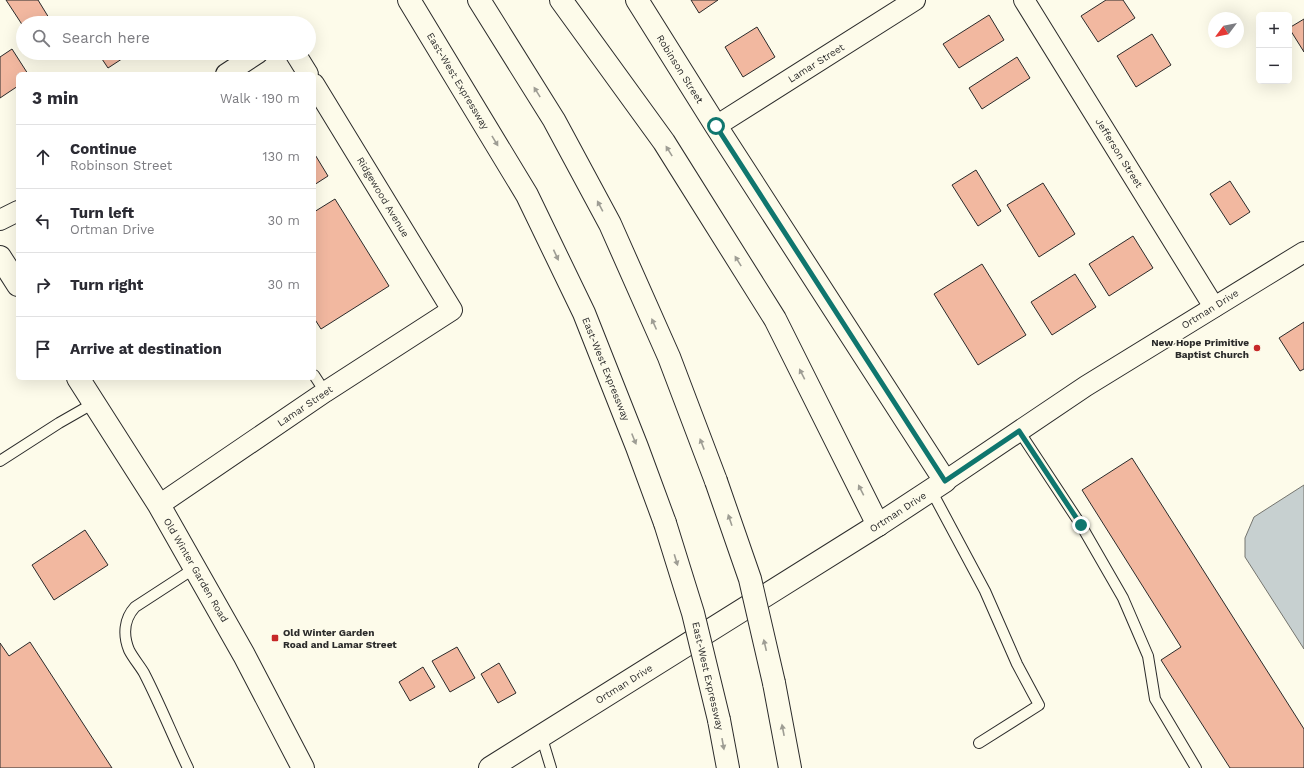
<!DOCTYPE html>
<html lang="en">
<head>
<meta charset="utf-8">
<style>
  body { margin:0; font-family:"Work Sans",sans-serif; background:#f2f2f3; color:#2b2b33 }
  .controls { position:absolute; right:12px; top:12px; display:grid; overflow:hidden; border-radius:6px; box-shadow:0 4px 16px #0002 }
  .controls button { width:36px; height:36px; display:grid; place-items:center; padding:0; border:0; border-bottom:1px solid #e1e1e2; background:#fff; color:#2b2b33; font:20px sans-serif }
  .compass { position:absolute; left:1208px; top:12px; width:36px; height:36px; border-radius:50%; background:#fff; box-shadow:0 4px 16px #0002; rotate:238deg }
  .stop { position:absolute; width:12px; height:12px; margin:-9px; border:3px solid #0f766e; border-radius:50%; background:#fff }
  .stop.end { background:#0f766e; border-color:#fff; box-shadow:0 1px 4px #0008 }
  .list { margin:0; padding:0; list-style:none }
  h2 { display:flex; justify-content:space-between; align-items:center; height:52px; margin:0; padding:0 16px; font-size:17px }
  h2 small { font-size:13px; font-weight:400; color:#7c7c81 }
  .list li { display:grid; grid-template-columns:26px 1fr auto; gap:12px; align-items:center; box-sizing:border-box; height:64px; padding:0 16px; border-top:1px solid #e1e1e2 }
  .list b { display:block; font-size:15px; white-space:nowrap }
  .list p { margin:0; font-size:13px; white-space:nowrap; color:#7c7c81 }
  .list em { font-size:13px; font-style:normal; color:#7c7c81 }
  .icon { flex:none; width:22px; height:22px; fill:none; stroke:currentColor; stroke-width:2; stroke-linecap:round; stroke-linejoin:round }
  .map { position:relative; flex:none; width:1304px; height:768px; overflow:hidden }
  .search { position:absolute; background:#fff; box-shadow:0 4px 16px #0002; left:16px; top:16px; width:300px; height:44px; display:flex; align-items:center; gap:10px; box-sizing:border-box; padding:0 14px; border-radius:22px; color:#7c7c81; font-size:15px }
  .panel { position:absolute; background:#fff; box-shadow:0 4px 16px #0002; left:16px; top:72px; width:300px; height:308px; border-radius:6px }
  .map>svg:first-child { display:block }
  .water { fill:#c7d0d0; stroke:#74746e }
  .building { fill:#f2b8a0; stroke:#2b2b2b }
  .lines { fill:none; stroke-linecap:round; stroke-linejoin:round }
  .service-casing { stroke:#2b2b2b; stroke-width:12 }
  .minor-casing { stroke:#2b2b2b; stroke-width:22 }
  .tertiary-casing { stroke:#2b2b2b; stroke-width:24 }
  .secondary-casing { stroke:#2b2b2b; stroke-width:24 }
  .motorway-casing { stroke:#2b2b2b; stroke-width:24 }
  .service { stroke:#fdfbea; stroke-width:10 }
  .minor { stroke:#fdfbea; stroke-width:20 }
  .tertiary { stroke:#fdfbea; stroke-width:22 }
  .secondary { stroke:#fdfbea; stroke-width:22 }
  .motorway { stroke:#fdfbea; stroke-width:22 }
  .motorway-bridge-casing { stroke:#2b2b2b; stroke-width:24; stroke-linecap:butt }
  .motorway-bridge { stroke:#fdfbea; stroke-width:22 }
  .oneway { fill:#9e9d94 }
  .route { stroke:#0f766e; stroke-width:5 }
  .poi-dot { fill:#c62828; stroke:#fdfbea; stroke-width:1.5 }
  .labels { text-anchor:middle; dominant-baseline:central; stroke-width:3; stroke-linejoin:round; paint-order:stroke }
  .street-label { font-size:10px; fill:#2b2b2b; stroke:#fdfbea }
  .poi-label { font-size:10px; font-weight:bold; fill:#2b2b2b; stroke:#fdfbea; text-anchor:end }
</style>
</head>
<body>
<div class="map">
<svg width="1304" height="768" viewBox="0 0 1304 768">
  <rect width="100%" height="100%" fill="#fdfbea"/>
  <polygon class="water" points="1304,485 1304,649 1245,557 1245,538 1254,517"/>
  <g class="building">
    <polygon points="6,0 38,0 49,18 42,23 23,23 23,26"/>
    <polygon points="691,0 718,0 699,13"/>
    <polygon points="1106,0 1123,0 1135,18 1098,42 1081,16"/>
    <polygon points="989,15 1004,40 959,68 943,44"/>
    <polygon points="1304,19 1304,52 1289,28"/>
    <polygon points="757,27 775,57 743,77 725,47"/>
    <polygon points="1152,34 1171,65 1136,87 1117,56"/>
    <polygon points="12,49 28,74 18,74 18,86 0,98 0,57"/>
    <polygon points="98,53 131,53 108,68"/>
    <polygon points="1017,57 1030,78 982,109 969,88"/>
    <polygon points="314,153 328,176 314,185"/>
    <polygon points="976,170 1001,211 978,226 952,185"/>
    <polygon points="1230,181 1250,212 1230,225 1210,194"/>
    <polygon points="1043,183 1075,234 1039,257 1007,205"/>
    <polygon points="335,199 389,286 321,329 314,318 314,212"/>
    <polygon points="1133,236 1153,268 1109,296 1089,264"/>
    <polygon points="982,264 1026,335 978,365 934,294"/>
    <polygon points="1075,274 1096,307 1052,335 1031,302"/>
    <polygon points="1304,322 1304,369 1300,371 1279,338"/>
    <polygon points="1132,458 1304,729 1304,768 1230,768 1161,660 1181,647 1082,490"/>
    <polygon points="85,530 108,565 54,600 32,565"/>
    <polygon points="30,642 112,768 0,768 0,643 9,656"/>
    <polygon points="457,647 475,678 450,692 432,661"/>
    <polygon points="499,663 516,693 498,703 481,674"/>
    <polygon points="423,667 435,687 410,701 399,682"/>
  </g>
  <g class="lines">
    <defs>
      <g id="service">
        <polyline points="314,375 325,392"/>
        <polyline points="1019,431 1081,525 1123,598 1148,656 1155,699 1196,768"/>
        <polyline points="0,461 59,423 94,403"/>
        <polyline points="931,490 985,591 1017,664 1039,705 979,743"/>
        <polyline points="541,735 551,768"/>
        <path d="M188,768c-15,-31 -28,-64 -44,-95 -4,-7 -11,-15 -15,-23 -6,-15 -5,-31 6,-43l60,-39"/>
      </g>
      <g id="minor">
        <polyline points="1024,0 1214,307"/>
        <polyline points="295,53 308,74"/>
        <polyline points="226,74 258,53"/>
        <polyline points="716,126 915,0"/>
        <polyline points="0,220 18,211"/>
        <polyline points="945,481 1086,386 1304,252"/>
        <polyline points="159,505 325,392 452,310 314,84"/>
      </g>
      <polyline id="tertiary" points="637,0 716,126 945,481 878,525"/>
      <g id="secondary">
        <polyline points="0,257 18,285"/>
        <polyline points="78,378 159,505 244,655 303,768"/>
        <polyline points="490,768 878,525"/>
      </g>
      <g id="motorway">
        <polyline points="409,0 527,195 584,313 637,447 665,523"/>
        <polyline points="479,0 554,120 610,224 669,357 716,481"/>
        <polyline points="561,0 664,142 775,319 878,525"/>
        <polyline points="774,683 790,768"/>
        <polyline points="719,720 728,768"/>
      </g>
    </defs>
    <use href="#service" class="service-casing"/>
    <use href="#minor" class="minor-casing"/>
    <use href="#tertiary" class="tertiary-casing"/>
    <use href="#secondary" class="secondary-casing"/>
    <use href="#motorway" class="motorway-casing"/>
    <use href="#service" class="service"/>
    <use href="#minor" class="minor"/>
    <use href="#tertiary" class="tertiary"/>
    <use href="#secondary" class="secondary"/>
    <use href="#motorway" class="motorway"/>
    <defs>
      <g id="motorway-bridge">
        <polyline points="716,481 750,579 774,683"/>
        <polyline points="665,523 693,613 719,720"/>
      </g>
    </defs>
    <use href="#motorway-bridge" class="motorway-bridge-casing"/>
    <use href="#motorway-bridge" class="motorway-bridge"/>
  </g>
  <defs><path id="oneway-solid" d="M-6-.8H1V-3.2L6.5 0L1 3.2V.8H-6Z"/></defs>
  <g class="oneway">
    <use href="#oneway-solid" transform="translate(537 92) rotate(-122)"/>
    <use href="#oneway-solid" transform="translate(495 141) rotate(59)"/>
    <use href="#oneway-solid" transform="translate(669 151) rotate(-122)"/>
    <use href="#oneway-solid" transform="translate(600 206) rotate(-118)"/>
    <use href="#oneway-solid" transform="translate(556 255) rotate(65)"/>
    <use href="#oneway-solid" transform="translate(738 261) rotate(-122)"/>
    <use href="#oneway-solid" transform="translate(654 324) rotate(-114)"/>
    <use href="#oneway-solid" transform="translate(802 374) rotate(-117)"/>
    <use href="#oneway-solid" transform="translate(634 439) rotate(68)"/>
    <use href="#oneway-solid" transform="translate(702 444) rotate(-111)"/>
    <use href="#oneway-solid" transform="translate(861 490) rotate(-117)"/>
    <use href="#oneway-solid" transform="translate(730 520) rotate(-109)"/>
    <use href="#oneway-solid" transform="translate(676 560) rotate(73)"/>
    <use href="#oneway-solid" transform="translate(765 645) rotate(-103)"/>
    <use href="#oneway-solid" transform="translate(783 730) rotate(-101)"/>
    <use href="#oneway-solid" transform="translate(723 744) rotate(80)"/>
  </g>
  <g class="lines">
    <polyline class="route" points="716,126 945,481 1019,431 1081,525"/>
  </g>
  <g class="poi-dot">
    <circle cx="1257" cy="348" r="4"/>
    <rect x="271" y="634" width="8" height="8" rx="2"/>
  </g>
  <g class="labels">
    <g class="street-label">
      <text transform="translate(816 63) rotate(-32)">Lamar Street</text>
      <text transform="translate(680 69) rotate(58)">Robinson Street</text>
      <text transform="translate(458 81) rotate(59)">East-West Expressway</text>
      <text transform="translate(1119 153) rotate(58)">Jefferson Street</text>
      <text transform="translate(383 197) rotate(59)">Ridgewood Avenue</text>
      <text transform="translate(1210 309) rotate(-32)">Ortman Drive</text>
      <text transform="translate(606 369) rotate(68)">East-West Expressway</text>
      <text transform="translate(305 406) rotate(-34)">Lamar Street</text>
      <text transform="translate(898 512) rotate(-33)">Ortman Drive</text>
      <text transform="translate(196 570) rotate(60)">Old Winter Garden Road</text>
      <text transform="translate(708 676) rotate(77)">East-West Expressway</text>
      <text transform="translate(624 684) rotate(-32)">Ortman Drive</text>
    </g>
    <g class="poi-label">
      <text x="1249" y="342">New Hope Primitive<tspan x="1249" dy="12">Baptist Church</tspan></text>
      <text x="283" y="632" text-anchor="start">Old Winter Garden<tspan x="283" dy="12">Road and Lamar Street</tspan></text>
    </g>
  </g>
</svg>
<div class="controls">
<button>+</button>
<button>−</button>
</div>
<svg class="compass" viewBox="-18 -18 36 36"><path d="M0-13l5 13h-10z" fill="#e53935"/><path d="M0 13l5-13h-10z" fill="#7c7c81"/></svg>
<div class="stop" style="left:716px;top:126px"></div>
<div class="stop end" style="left:1081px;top:525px"></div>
<div class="search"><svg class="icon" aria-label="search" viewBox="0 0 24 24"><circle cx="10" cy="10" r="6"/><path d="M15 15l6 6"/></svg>Search here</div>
<section class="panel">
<h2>3 min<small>Walk · 190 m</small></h2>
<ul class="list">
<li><svg class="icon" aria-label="ahead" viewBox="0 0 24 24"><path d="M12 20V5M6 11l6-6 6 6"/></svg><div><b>Continue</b><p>Robinson Street</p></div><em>130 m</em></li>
<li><svg class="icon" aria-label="left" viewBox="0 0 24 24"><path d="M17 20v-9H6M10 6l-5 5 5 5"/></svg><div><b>Turn left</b><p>Ortman Drive</p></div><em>30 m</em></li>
<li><svg class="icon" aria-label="right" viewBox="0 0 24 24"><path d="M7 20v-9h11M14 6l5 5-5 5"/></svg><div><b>Turn right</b></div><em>30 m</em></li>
<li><svg class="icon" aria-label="arrive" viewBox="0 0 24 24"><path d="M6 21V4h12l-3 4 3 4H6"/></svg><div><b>Arrive at destination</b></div></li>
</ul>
</section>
</div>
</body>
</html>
